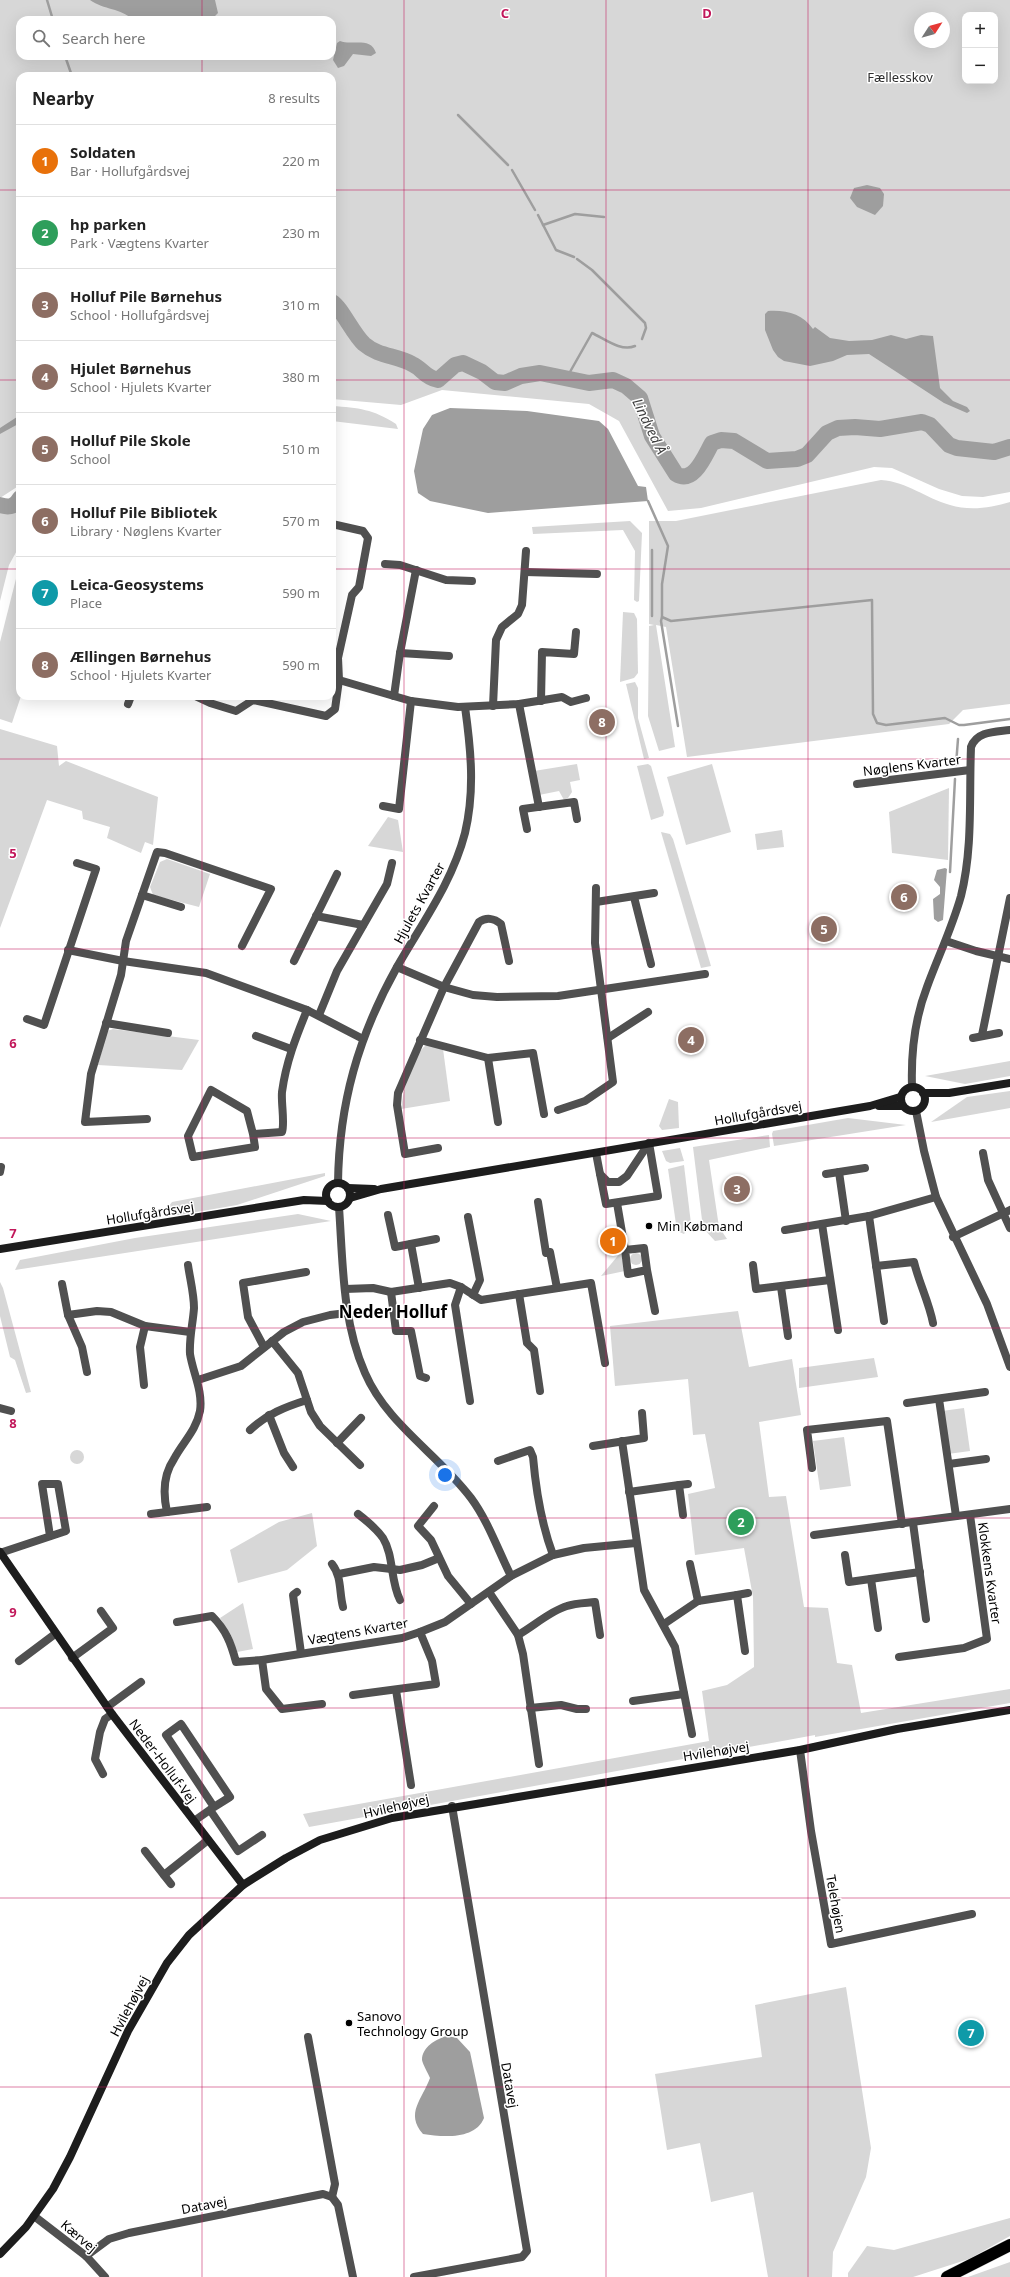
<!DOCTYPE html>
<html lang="en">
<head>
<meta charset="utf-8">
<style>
  body { margin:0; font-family:"Noto Sans",sans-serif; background:#f2f2f2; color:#222 }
  .controls { position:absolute; right:12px; top:12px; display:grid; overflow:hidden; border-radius:8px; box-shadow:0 4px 16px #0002 }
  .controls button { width:36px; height:36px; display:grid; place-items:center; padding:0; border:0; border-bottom:1px solid #e0e0e0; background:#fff; color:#222; font:20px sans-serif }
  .compass { position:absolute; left:914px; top:12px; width:36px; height:36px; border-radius:50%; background:#fff; box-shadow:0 4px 16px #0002; rotate:54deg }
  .you { position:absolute; left:445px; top:1475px; width:14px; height:14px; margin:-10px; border:3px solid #fff; border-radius:50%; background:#1a73e8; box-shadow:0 0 0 6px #1a73e833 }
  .badge { display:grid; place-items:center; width:26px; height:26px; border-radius:50%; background:#0f766e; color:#fff; font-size:13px; font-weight:700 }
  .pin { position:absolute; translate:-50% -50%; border:2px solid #fff; box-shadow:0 1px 4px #0006 }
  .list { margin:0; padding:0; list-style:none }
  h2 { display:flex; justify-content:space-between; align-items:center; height:52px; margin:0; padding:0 16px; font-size:17px }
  h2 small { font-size:13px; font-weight:400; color:#767676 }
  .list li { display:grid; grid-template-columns:26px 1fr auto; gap:12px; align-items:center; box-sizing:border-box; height:72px; padding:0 16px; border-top:1px solid #e0e0e0 }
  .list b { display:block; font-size:15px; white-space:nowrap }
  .list p { margin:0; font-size:13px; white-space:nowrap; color:#767676 }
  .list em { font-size:13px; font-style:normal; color:#767676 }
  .icon { flex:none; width:22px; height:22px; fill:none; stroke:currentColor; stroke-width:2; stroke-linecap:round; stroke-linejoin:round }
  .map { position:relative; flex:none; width:1010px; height:2277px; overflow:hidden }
  .search { position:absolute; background:#fff; box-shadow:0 4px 16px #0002; left:16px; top:16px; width:320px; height:44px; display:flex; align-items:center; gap:10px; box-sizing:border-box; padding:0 14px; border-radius:12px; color:#767676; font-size:15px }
  .panel { position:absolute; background:#fff; box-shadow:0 4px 16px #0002; left:16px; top:72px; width:320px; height:628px; border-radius:12px }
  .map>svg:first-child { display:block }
  .green { fill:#d7d7d7; fill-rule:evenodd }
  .water { fill:#9e9e9e }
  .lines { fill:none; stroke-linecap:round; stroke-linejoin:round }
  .stream { stroke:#9e9e9e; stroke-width:2.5 }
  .river { stroke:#9e9e9e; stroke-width:16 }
  .highway-casing { stroke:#dbdbdb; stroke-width:13 }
  .street { stroke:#505050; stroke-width:8 }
  .secondary { stroke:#1d1d1d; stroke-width:8 }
  .highway { stroke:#000; stroke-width:12 }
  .grid { fill:none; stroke:#c2185b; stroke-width:1; stroke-opacity:0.55 }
  .poi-dot { fill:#000; stroke:#fff; stroke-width:1.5 }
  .labels { text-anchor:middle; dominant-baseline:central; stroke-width:3; stroke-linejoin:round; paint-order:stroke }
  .park-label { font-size:13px; fill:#2e2e2e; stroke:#fff }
  .street-label { font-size:13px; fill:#000; stroke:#fff }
  .poi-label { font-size:13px; fill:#000; stroke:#fff; text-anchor:start }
  .water-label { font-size:14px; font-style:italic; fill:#3f3f3f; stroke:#fff }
  .district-label { font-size:17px; font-weight:bold; fill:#000; stroke:#fff }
  .grid-label { font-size:13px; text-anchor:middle; font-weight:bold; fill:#c2185b; stroke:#fff; stroke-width:3; stroke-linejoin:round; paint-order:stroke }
</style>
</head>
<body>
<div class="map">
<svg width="1010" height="2277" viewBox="0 0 1010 2277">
  <rect width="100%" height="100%" fill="#fff"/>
  <g class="green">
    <path d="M0,0h1010v492l-27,5 -21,-1 -23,-7 -47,-21 -18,-1 -173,41 -33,3 -49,-90 -30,-17 -147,-14 -41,15 -69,-6v-323h-312v409l-20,13zM965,15h30v66h-30zM920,18h24v24h-24zM20,20h312v36h-312z"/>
    <path d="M332,406c27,2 41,3 64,18l2,5 -66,-8z"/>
    <path d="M881,480c27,2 44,18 69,25 19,6 41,3 60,-3v202l-47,6 -14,14 -262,33 -21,-130 -10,-2 19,122 -16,4 -11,-35 1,-90 5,-1 -5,-1v-103h27z"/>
    <polygon points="20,507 20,545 9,565 0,601 0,509 11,514"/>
    <polygon points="630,521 642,533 639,601 637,602 634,600 635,551 623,530 533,534 532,527"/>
    <polygon points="20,563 21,696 12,723 0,719 0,642"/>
    <polygon points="623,612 634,613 637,619 638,673 634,678 620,682"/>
    <polygon points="635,682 638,688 638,718 649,758 644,759 626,684"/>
    <polygon points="0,729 57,746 59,766 66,761 158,797 153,845 145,842 141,853 107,838 110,827 83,819 82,811 47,800 0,928"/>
    <polygon points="577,764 580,780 570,782 572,792 568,798 564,800 559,791 539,795 534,771"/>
    <polygon points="648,764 651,766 664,812 663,816 651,820 637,766"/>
    <polygon points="712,764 731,832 686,845 667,777"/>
    <polygon points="949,788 948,860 892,853 889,812"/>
    <polygon points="388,817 398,820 403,852 368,846"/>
    <polygon points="782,830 784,847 757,850 755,834"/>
    <polygon points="661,832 670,834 673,839 711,966 701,968"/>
    <polygon points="167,859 210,874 199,907 153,895 150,887 160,862"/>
    <polygon points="113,1029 199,1040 182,1070 98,1065 107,1031"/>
    <path d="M426,1045l17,4 7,52 -49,8c3,-22 8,-48 25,-64z"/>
    <polygon points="1010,1061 1010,1076 965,1084 925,1076"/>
    <polygon points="1010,1091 1010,1108 931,1122 967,1097"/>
    <polygon points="669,1099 678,1102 679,1128 662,1130 659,1126"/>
    <polygon points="848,1118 906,1125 774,1146 772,1134 773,1131"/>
    <polygon points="769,1135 770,1147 709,1160 719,1227 727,1239 715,1241 703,1228 693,1147"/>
    <polygon points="680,1148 684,1161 670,1163 666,1161 662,1151"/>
    <polygon points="684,1165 691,1224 684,1234 677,1231 668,1169"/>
    <polygon points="325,1173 325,1176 237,1205 179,1215 172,1214 169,1206 172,1202"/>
    <polygon points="298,1214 331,1221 15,1270 20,1260 135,1238"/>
    <polygon points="621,1252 625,1271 601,1276"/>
    <circle cx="636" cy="1259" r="6"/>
    <polygon points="0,1282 3,1288 31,1392 26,1393 15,1360 10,1357 0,1316"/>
    <polygon points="738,1311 749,1367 792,1359 801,1415 759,1422 769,1497 786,1496 804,1607 828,1608 837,1663 852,1665 861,1713 1010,1689 1010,1703 815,1737 815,1735 309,1827 303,1814 709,1741 702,1691 727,1685 754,1667 753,1597 744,1548 695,1555 688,1494 715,1488 705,1434 693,1435 688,1379 615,1386 610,1326"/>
    <polygon points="874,1358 878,1377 799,1388 799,1368"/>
    <polygon points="964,1408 970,1451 948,1454 942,1411"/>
    <polygon points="844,1437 851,1486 820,1490 813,1441"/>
    <circle cx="77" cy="1457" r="7"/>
    <polygon points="312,1513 317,1546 287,1570 238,1583 230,1550 279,1522"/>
    <polygon points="243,1603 253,1649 237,1652 231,1635 220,1618"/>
    <polygon points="846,1987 871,2148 866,2177 833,2252 832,2277 768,2277 753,2192 711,2202 700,2143 667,2150 655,2074 762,2057 755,2005"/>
    <polygon points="1010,2218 1010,2236 969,2259 913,2277 848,2277 848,2273 867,2246 894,2250"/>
    <polygon points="1010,2262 1010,2277 968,2277"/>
  </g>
  <g class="water">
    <path d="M90,0h125l3,13 -7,7h-78c-12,-12 -29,-10 -43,-20z"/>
    <path d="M340,41c11,5 31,-5 36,12l-5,3 -18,-2 -9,12 -6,2 -5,-8 4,-17z"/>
    <polygon points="867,185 880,188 884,194 883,206 875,215 857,207 850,198 854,188"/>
    <path d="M768,311c20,-1 34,3 45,18l2,-2 15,11 19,3 23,-1 19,-5 15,4 15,-4 12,1 7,52 13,13 14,6 3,4 -3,2 -23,-10 -75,-49 -22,1 -14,6 -23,5 -26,-5 -6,-4 -5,-7 -8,-20v-16z"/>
    <polygon points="450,408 527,411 599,421 608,429 638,486 646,487 648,501 488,513 430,501 418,493 414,471 423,429 432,415"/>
    <polygon points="20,415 20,423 0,434 0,428"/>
    <polygon points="945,868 947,869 943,920 938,922 934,919 933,899 940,894 940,887 934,880 937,870"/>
    <path d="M447,2036l10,2 13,14 14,66c-9,22 -41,19 -61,16 -18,-21 -1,-34 7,-56 -2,-5 -7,-13 -8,-18 0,-13 14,-21 25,-24z"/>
  </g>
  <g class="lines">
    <g class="stream">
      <polyline points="47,0 53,20"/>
      <polyline points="65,56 72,76"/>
      <polyline points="458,115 508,165"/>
      <polyline points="512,170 535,210"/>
      <polyline points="538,215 556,250 574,257"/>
      <polyline points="543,225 575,214 604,217"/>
      <polyline points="577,259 592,270 645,323 646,328 642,339"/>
      <path d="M566,379l26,-46c13,6 29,19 43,13"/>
      <polyline points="648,501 668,546 662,584 662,617 671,621 872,600 873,714 877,723 886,725 945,718 959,725 964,725 1010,719"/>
      <polyline points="652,550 652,616"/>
      <polyline points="662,617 661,621 678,726"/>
      <polyline points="956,765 958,739"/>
      <polyline points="950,872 955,779"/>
    </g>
    <g class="river">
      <path d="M332,302c9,5 21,32 32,42 15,13 32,11 48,20 11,5 12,13 26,16l17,-15 8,-2 19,9 13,10 10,1 16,-7 19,-3 49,10 24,-3 13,6 14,12 12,38 24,38c18,11 29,-19 36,-31l9,-3 13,1 33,20 30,-2 10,-4 20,-22 11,-5 17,-1 25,2 42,-7 8,3 19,20 8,3 37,4 16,-5"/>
      <path d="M0,505c9,3 15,2 20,-7"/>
    </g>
    <defs>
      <polyline id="highway" points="947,2277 1010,2245"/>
    </defs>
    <use href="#highway" class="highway-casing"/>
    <g class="street">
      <polyline points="385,564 400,565 446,580 472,581"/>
      <polyline points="525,572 597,574"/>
      <polyline points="400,653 449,656"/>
      <polyline points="339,680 411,701 458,707 519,704 562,697 571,702 586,698"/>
      <polyline points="195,696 210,703 236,711 253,700 326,716 335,709 339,680 338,658 352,595 359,587 368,538 363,531 332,524"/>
      <polyline points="394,696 400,653 416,570"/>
      <polyline points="541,701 542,652 574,654 576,632"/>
      <polyline points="128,704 131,696"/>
      <polyline points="519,704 539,807"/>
      <polyline points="493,706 496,640 502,627 518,614 522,605 526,551"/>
      <polyline points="857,784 970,770"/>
      <polyline points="383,806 399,809 411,701"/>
      <polyline points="527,829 523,809 574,802 577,819"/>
      <polyline points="142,895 181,907"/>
      <polyline points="634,897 651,964"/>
      <polyline points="596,902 654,893"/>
      <polyline points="316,916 363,925"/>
      <polyline points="946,941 976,951 1010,959"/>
      <polyline points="68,950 123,961 206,973 307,1010 363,1039"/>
      <polyline points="294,961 337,874"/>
      <polyline points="397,967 444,987 473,995 497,997 558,996 705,974"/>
      <polyline points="319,1015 337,971 387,884 392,863"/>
      <polyline points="27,1019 44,1025 96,869 77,863"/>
      <polyline points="106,1023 168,1033"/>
      <polyline points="982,1035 1010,898"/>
      <polyline points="256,1036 291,1049"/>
      <polyline points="608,1038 648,1012"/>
      <polyline points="973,1038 999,1033"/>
      <polyline points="420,1040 488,1058 533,1053 544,1114"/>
      <polyline points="488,1058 498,1122"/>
      <path d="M912,1086c-1,-32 3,-68 15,-99 11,-30 25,-59 34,-91 12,-48 8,-99 10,-149 6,-16 24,-15 39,-17"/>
      <polyline points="558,1110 585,1101 613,1082 595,943 596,888"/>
      <polyline points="916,1111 924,1151 936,1197 987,1304 1010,1367"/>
      <polyline points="147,1119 85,1122 91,1074 121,975 126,941 157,852 165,853 271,889 242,946"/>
      <path d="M253,1134l-6,-23 -36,-21 -23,46 5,21 62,-10 -2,-13 29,-2c3,-9 -1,-29 0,-40 4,-30 14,-55 25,-82"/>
      <path d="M438,1148l-33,6 -8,-49 1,-12 46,-106 35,-65c7,-5 15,-4 22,2l8,37"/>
      <polyline points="596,1153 600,1174 608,1182 619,1182 627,1176 649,1143"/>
      <polyline points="983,1153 988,1180 1010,1228"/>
      <polyline points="0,1172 1,1167"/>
      <polyline points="839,1172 846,1221"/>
      <polyline points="600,1174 606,1204 658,1196 649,1143"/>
      <polyline points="826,1174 865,1168"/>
      <path d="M338,1183c1,-79 20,-146 59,-216 25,-44 55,-84 68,-134 10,-42 6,-83 0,-126"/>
      <polyline points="538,1202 546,1253 550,1252 557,1288"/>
      <polyline points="617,1203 625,1250"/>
      <path d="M339,1207c4,56 3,114 26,166 22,51 73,81 106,125 17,23 27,52 40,78"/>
      <polyline points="388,1215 395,1247 436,1239"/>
      <polyline points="869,1216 884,1321"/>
      <polyline points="468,1217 480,1280 473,1295"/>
      <polyline points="822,1224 838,1330"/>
      <polyline points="785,1230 869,1216 936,1197"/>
      <polyline points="953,1237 1010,1210"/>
      <polyline points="411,1244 419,1288"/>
      <polyline points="753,1265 756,1289 830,1280"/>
      <path d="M876,1266l38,-4c5,21 15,40 19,61"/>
      <polyline points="647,1270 644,1248 625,1250 628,1274 647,1270 655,1311"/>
      <polyline points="62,1284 68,1315 82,1347 87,1372"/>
      <polyline points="461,1287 455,1305 470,1401"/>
      <polyline points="781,1287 788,1336"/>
      <polyline points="345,1289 373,1288 391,1292 450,1283 461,1287 481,1300 591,1283 605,1363"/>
      <polyline points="391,1292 396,1331 411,1331 420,1376 426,1378"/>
      <polyline points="519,1294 527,1343 534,1350 540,1391"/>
      <polyline points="68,1315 97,1311 111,1312 145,1326 190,1332"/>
      <polyline points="272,1341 298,1373 311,1412 320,1426 360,1465"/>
      <polyline points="264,1347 248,1317 243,1283 306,1272"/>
      <polyline points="198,1380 241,1366 284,1332 303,1322 330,1315 347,1313"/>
      <polyline points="144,1385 140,1347 145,1326"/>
      <polyline points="939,1399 956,1516"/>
      <polyline points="907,1403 985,1392"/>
      <polyline points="0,1408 11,1411"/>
      <polyline points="269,1415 284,1453 293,1467"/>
      <path d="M250,1430c17,-16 35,-23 57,-30"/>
      <polyline points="622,1441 644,1590 675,1647 692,1734"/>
      <polyline points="337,1443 361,1418"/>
      <polyline points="593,1446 644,1438 642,1413"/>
      <path d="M498,1461l32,-11 3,7c3,34 8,66 20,98"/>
      <polyline points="949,1464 986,1459"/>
      <polyline points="812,1468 807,1430 887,1421 902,1524"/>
      <polyline points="679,1485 688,1484"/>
      <polyline points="629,1492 679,1485 683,1515"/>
      <polyline points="434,1506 418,1526 431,1540 448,1576 471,1604"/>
      <path d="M167,1512c-4,-18 -4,-37 7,-53 9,-17 22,-28 26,-48 3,-20 -7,-38 -10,-57 -1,-16 3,-31 4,-46 0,-14 -4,-29 -6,-43"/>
      <polyline points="151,1514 207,1507"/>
      <path d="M358,1514c9,7 18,14 25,24 11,18 7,42 17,62"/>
      <polyline points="913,1523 926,1619"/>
      <polyline points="814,1535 1010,1509"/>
      <polyline points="0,1553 66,1531 58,1484 42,1484 50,1536"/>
      <polyline points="845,1555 849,1582 920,1572"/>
      <path d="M332,1564c10,13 7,28 11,43"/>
      <polyline points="690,1564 698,1601"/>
      <polyline points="339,1574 374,1567 400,1570 422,1565 439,1558"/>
      <polyline points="871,1579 878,1628"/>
      <polyline points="297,1592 293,1595 301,1653"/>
      <polyline points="489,1592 518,1635 523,1654 539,1764"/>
      <polyline points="737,1595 748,1593"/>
      <path d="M177,1622l35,-6c14,14 19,27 24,46l26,-2 140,-22 18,-6 25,-10 66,-46 42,-21 31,-7 52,-5"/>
      <polyline points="664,1624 698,1601 737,1595 745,1651"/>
      <path d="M518,1635c16,-9 32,-24 49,-29 8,-3 19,-3 28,-4l5,33"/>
      <polyline points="899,1657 964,1648 987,1639 970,1515"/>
      <polyline points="72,1658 113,1628 101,1611"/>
      <polyline points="262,1660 266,1689 282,1709 322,1704"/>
      <polyline points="19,1661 55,1634"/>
      <polyline points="396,1690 411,1785"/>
      <polyline points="353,1695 436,1684 432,1661 420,1632"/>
      <polyline points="633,1701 684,1694"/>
      <polyline points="107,1707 141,1682"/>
      <polyline points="530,1708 561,1705 577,1709 586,1709"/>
      <polyline points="800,1750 811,1831 831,1944 972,1914"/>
      <polyline points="103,1774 95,1759 100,1732 105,1719 112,1714"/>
      <polyline points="210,1810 238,1851 262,1835"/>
      <polyline points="194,1821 214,1807 166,1735 181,1724 230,1797 214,1807"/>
      <polyline points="145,1851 171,1884"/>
      <polyline points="164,1875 208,1840"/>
      <polyline points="308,2037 335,2184 332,2197"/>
      <polyline points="34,2216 86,2256 105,2277"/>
      <polyline points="86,2256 109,2239 129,2233 323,2194 332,2197 338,2205 353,2277"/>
      <polyline points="414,2277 522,2257 527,2251 452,1806"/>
    </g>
    <g class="secondary">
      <circle cx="913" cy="1099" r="12"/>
      <polyline points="923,1093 949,1093 1010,1083"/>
      <polyline points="879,1106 902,1106"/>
      <circle cx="338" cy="1195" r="12"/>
      <polyline points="348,1188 374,1189"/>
      <polyline points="350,1198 381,1189 870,1106 900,1097"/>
      <polyline points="0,1249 304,1200 328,1201"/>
      <polyline points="0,1552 112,1714 243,1885"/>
      <polyline points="0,2254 26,2227 53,2189 70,2157 128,2031 167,1963 189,1935 243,1885 286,1858 320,1840 392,1818 800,1750 897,1729 1010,1710"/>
    </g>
    <use href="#highway" class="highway"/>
  </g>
  <path class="grid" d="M202,0v20M404,0v2277M606,0v2277M808,0v2277M202,56v20M0,190h20M332,190h678M0,380h20M332,380h678M0,569h20M332,569h678M202,696v1581M0,759h1010M0,949h1010M0,1138h1010M0,1328h1010M0,1518h1010M0,1708h1010M0,1898h1010M0,2087h1010"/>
  <g class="poi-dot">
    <circle cx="649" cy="1226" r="4"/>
    <circle cx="349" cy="2023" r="4"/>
  </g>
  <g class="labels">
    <g class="park-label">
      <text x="900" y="77">Fællesskov</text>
    </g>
    <g class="street-label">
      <text transform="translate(912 765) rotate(-7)">Nøglens Kvarter</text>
      <text transform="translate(419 903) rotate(-61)">Hjulets Kvarter</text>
      <text transform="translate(758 1113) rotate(-10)">Hollufgårdsvej</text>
      <text transform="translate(150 1213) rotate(-9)">Hollufgårdsvej</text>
      <text transform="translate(990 1573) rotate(82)">Klokkens Kvarter</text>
      <text transform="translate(358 1631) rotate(-10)">Vægtens Kvarter</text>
      <text transform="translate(716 1751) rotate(-9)">Hvilehøjvej</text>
      <text transform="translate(163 1761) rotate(53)">Neder-Holluf-Vej</text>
      <text transform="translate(396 1806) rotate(-13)">Hvilehøjvej</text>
      <text transform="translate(836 1904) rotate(80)">Telehøjen</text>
      <text transform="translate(129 2006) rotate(-62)">Hvilehøjvej</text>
      <text transform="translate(510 2085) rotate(80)">Datavej</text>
      <text transform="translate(204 2205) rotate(-11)">Datavej</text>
      <text transform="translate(79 2236) rotate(40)">Kærvej</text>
    </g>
    <g class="poi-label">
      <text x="657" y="1226">Min Købmand</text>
      <text x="357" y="2016">Sanovo<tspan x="357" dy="15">Technology Group</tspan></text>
    </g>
    <g class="water-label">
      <text transform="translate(650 426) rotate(64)">Lindved Å</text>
    </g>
    <g class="district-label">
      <text x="393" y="1311">Neder Holluf</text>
    </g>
  </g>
  <g class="grid-label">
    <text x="505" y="18">C</text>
    <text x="707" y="18">D</text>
    <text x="13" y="858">5</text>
    <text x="13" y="1048">6</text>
    <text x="13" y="1238">7</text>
    <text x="13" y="1428">8</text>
    <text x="13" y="1617">9</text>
  </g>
</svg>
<div class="controls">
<button>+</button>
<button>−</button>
</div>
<svg class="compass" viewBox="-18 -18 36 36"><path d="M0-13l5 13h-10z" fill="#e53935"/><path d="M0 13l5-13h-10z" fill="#767676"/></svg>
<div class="you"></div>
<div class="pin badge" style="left:613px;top:1241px;background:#e8710a">1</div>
<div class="pin badge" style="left:741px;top:1522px;background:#2e9e5b">2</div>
<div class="pin badge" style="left:737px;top:1189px;background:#8d6e63">3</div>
<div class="pin badge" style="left:691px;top:1040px;background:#8d6e63">4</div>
<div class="pin badge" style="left:824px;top:929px;background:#8d6e63">5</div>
<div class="pin badge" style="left:904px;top:897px;background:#8d6e63">6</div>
<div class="pin badge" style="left:971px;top:2033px;background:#0f9aa8">7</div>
<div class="pin badge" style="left:602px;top:722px;background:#8d6e63">8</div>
<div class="search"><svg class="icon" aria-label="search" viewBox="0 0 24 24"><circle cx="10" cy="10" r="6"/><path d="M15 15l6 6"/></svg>Search here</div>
<section class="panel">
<h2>Nearby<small>8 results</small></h2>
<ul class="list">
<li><span class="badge" style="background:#e8710a">1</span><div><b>Soldaten</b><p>Bar · Hollufgårdsvej</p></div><em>220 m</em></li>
<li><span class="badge" style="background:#2e9e5b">2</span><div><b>hp parken</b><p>Park · Vægtens Kvarter</p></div><em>230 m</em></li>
<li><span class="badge" style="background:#8d6e63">3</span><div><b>Holluf Pile Børnehus</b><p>School · Hollufgårdsvej</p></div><em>310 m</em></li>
<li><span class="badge" style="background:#8d6e63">4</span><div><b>Hjulet Børnehus</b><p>School · Hjulets Kvarter</p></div><em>380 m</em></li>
<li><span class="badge" style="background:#8d6e63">5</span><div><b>Holluf Pile Skole</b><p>School</p></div><em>510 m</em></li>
<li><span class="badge" style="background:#8d6e63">6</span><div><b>Holluf Pile Bibliotek</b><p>Library · Nøglens Kvarter</p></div><em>570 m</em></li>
<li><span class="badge" style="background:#0f9aa8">7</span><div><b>Leica-Geosystems</b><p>Place</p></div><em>590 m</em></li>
<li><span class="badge" style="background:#8d6e63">8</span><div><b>Ællingen Børnehus</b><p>School · Hjulets Kvarter</p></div><em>590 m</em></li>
</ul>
</section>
</div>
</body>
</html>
